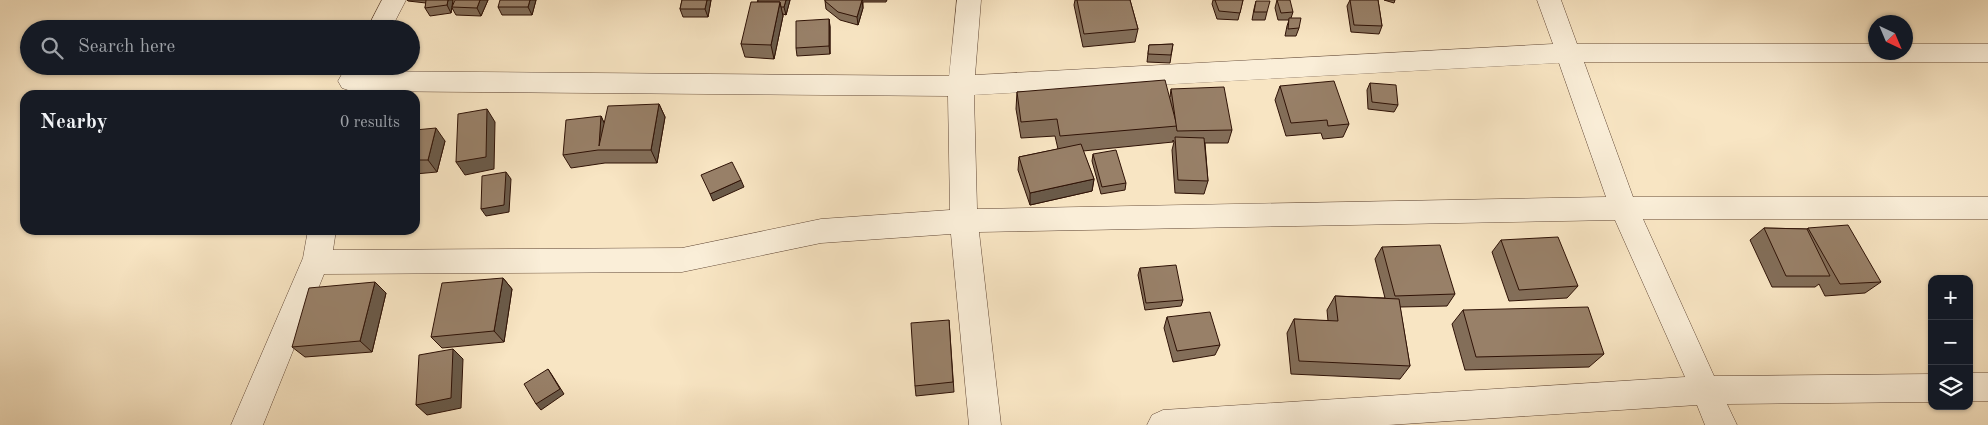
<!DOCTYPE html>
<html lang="en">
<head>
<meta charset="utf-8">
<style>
  body { margin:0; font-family:"Old Standard TT",serif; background:#242831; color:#f1f3f6 }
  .controls { position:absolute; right:15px; bottom:15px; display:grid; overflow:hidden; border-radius:10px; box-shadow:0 1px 4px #0004 }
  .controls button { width:45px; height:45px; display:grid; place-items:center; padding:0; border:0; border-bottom:1px solid #363941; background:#171b24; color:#f1f3f6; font:25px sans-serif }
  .compass { position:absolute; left:1868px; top:15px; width:45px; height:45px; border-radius:50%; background:#171b24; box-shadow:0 1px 4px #0004; rotate:136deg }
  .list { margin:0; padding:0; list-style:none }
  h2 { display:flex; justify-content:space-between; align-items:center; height:65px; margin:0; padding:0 20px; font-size:21px }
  h2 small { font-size:16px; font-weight:400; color:#9ea1a6 }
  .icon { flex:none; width:28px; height:28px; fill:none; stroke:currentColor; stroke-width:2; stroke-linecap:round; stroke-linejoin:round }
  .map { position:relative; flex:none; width:1988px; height:425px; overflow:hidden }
  .search { position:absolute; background:#171b24; box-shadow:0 1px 4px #0004; left:20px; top:20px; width:400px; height:55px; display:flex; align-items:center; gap:12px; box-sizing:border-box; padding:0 18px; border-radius:28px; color:#9ea1a6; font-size:19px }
  .panel { position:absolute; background:#171b24; box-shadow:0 1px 4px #0004; left:20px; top:90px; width:400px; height:145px; border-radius:15px }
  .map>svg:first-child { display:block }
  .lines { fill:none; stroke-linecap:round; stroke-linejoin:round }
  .street-casing { stroke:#614735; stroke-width:1 }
  .street { fill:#faeed8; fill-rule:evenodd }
  .wall { fill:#836e59; stroke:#2f1206 }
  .shaded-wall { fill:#6a5a49; stroke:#2f1206 }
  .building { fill:#988068; stroke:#2f1206 }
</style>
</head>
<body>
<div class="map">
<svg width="1988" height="425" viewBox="0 0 1988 425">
  <rect width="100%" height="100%" fill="#f8e5c3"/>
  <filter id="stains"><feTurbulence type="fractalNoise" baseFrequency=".004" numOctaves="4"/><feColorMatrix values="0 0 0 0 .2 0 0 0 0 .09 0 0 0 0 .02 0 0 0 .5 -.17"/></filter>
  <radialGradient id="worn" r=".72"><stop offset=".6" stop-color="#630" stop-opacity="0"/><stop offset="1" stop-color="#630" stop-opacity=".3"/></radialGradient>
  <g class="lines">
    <defs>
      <g id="street">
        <polygon points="382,0 406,0 391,29 367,29"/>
        <path d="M957,0h24l-6,75 578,-31 -16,-44h24l16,44h299v8h30v-8h82v18h-404l49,135h355v22h-345l71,157 218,-2v28l-205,2 10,21h-32l-8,-20 -309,20h-241l5,-10 11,-5 522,-33 -70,-157 -636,12 22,193h-32l-18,-191 -130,9 -139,29 -358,2 -61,151h-32l72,-167 5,-28h28l-3,20 349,-2 139,-29 129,-9 -2,-114 -597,-5 -9,-3 -4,-7 4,-7 9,-3 598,5zM1559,63l47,134 -629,12 -3,-114z"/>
        <rect x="1969" y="373" width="19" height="28"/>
      </g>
    </defs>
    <use href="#street" class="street-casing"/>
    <use href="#street" class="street"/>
  </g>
  <g class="wall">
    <polygon points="407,0 453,0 453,5 488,0 481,16 456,15 452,8 451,13 430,16 425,8 426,3 408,1"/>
    <polygon points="536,0 532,15 502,15 498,7"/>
    <polygon points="682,0 711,0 708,17 683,17 680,9"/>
    <polygon points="758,0 790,0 786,15 783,14 783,16 774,59 745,57 741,44"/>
    <polygon points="825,0 887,0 886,2 863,2 863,8 858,25 840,20 826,9 825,1"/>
    <polygon points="1075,0 1130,0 1138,29 1135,42 1083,47 1074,5"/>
    <polygon points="1213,0 1243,0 1238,20 1217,19 1212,4"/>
    <polygon points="1277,0 1293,12 1291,18 1299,28 1296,36 1285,36 1287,26 1289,20 1278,20 1275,8"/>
    <polygon points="1350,0 1378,0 1382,26 1379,34 1351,32 1347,6"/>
    <polygon points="1384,0 1395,0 1394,3"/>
    <polygon points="1256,1 1267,12 1265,20 1252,20 1254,9"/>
    <polygon points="829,19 830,27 830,54 797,56 796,48"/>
    <polygon points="1173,44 1170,63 1147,62 1149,45"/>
    <polygon points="1370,83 1398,105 1394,112 1368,109 1367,90"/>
    <polygon points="1280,86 1349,124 1343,137 1323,139 1321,133 1286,136 1275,100"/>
    <polygon points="1171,89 1232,130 1228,143 1205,143 1208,181 1204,194 1175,193 1172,150 1174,142 1173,140 1173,142 1083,151 1094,179 1092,191 1030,205 1018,170 1019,157 1058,149 1055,136 1021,138 1016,109 1017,92 1170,97"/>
    <polygon points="659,104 665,117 657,163 605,163 571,168 563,155 601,116 604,123"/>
    <polygon points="415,130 445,141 437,172 415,174"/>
    <polygon points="1093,154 1126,183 1125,190 1101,194 1092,161"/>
    <polygon points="1764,228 1807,229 1808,228 1881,282 1865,293 1825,296 1819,284 1815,287 1772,287 1750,240"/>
    <polygon points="1501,240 1578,286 1567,298 1509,301 1492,252"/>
    <polygon points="1382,247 1455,294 1447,306 1400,307 1410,366 1400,379 1291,374 1287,333 1294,319 1328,321 1327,310 1335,296 1385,298 1375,259"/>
    <polygon points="1140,268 1183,300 1181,306 1145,310 1138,275"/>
    <polygon points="503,278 512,289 504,342 442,348 431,337"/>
    <polygon points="386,293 372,352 305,357 292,347"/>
    <polygon points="1463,310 1604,354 1589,367 1465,370 1452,324"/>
    <polygon points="1167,317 1220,345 1215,355 1173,362 1164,328"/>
    <polygon points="949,320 954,392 916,396 915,386"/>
  </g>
  <g class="shaded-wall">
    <polygon points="448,0 453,0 451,13 447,5"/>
    <polygon points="480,0 488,0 481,16 477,8"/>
    <polygon points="530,0 536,0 532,15 528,7"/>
    <polygon points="707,0 711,0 708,17 705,9"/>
    <polygon points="786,0 790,0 786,15 784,7"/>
    <polygon points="862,0 863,8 858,25 857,17"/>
    <polygon points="780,2 783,16 774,59 771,45"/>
    <polygon points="829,19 830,27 830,54 829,46"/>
    <polygon points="659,104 665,117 657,163 651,150"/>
    <polygon points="487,109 495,122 494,169 465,175 456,162"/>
    <polygon points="601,116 607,129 599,146"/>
    <polygon points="436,128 445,141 437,172 428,160"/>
    <polygon points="506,172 511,179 509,212 486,216 481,209"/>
    <polygon points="1094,179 1092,191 1030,205 1030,193"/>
    <polygon points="741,180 744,187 713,201 710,194"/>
    <polygon points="503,278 512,289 504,342 494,331"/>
    <polygon points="375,282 386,293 372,352 360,341"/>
    <polygon points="453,349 463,359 461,408 427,415 416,405"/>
    <polygon points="548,369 552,375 564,394 541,410 536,404"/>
  </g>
  <g class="building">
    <polygon points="426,0 448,0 447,5 425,8"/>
    <polygon points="455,0 480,0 477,8 452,7"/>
    <polygon points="500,0 530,0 528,7 498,7"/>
    <polygon points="682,0 707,0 705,9 680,9"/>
    <polygon points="758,0 786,0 784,7 781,7 780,2 758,2"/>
    <polygon points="825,0 862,0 857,17 838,12 825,1"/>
    <polygon points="1077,0 1130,0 1138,29 1084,34"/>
    <polygon points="1215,0 1243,0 1240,13 1219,11"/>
    <polygon points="1277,0 1290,0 1293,12 1281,13"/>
    <polygon points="1350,0 1378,0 1382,26 1354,25"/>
    <polygon points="1256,1 1270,1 1267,12 1254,12"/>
    <polygon points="751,2 780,2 771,45 741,44"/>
    <polygon points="1289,18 1301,18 1299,28 1288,29"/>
    <polygon points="829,19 829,46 796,48 796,21"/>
    <polygon points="1173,44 1171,55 1148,54 1149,45"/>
    <polygon points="1165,80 1177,126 1060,136 1057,119 1021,122 1017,92"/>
    <polygon points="1334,81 1349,124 1328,126 1327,120 1291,123 1280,86"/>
    <polygon points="1370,83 1396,85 1398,105 1372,102"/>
    <polygon points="1224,87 1232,130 1177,131 1171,89"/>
    <polygon points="659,104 651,150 598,150 563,155 566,120 601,116 599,146 608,106"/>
    <polygon points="487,109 486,157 456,162 458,114"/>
    <polygon points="436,128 428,160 415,160 415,130"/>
    <polygon points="1175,137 1204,138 1208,181 1178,180"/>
    <polygon points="1081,144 1094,179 1030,193 1019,157"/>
    <polygon points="1116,150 1126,183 1102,187 1093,154"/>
    <polygon points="732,162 741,180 710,194 701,175"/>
    <polygon points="506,172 504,205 481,209 482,176"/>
    <polygon points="1848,225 1881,282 1840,284 1808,228"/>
    <polygon points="1764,228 1807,229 1830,276 1786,276"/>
    <polygon points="1558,237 1578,286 1519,290 1501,240"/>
    <polygon points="1440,245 1455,294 1395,296 1382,247"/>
    <polygon points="1176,265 1183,300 1146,303 1140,268"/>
    <polygon points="503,278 494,331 431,337 442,283"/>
    <polygon points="375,282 360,341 292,347 309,288"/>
    <polygon points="1335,296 1399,299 1410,366 1299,361 1294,319 1338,321"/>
    <polygon points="1588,307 1604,354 1476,357 1463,310"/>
    <polygon points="1210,312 1220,345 1177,351 1167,317"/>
    <polygon points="949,320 953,382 915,386 911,323"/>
    <polygon points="453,349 451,398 416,405 419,355"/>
    <polygon points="548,369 560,389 536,404 524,384"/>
  </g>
  <rect width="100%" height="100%" filter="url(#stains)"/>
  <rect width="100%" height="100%" fill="url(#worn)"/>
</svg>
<div class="controls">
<button>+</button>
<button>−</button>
<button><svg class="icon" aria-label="layers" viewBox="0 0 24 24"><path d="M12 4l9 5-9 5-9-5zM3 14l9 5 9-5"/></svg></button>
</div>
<svg class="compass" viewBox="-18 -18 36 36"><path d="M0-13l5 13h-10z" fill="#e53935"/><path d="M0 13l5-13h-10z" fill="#9ea1a6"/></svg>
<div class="search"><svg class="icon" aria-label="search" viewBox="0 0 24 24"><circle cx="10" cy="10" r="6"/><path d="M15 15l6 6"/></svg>Search here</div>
<section class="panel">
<h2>Nearby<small>0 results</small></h2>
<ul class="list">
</ul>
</section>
</div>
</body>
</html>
